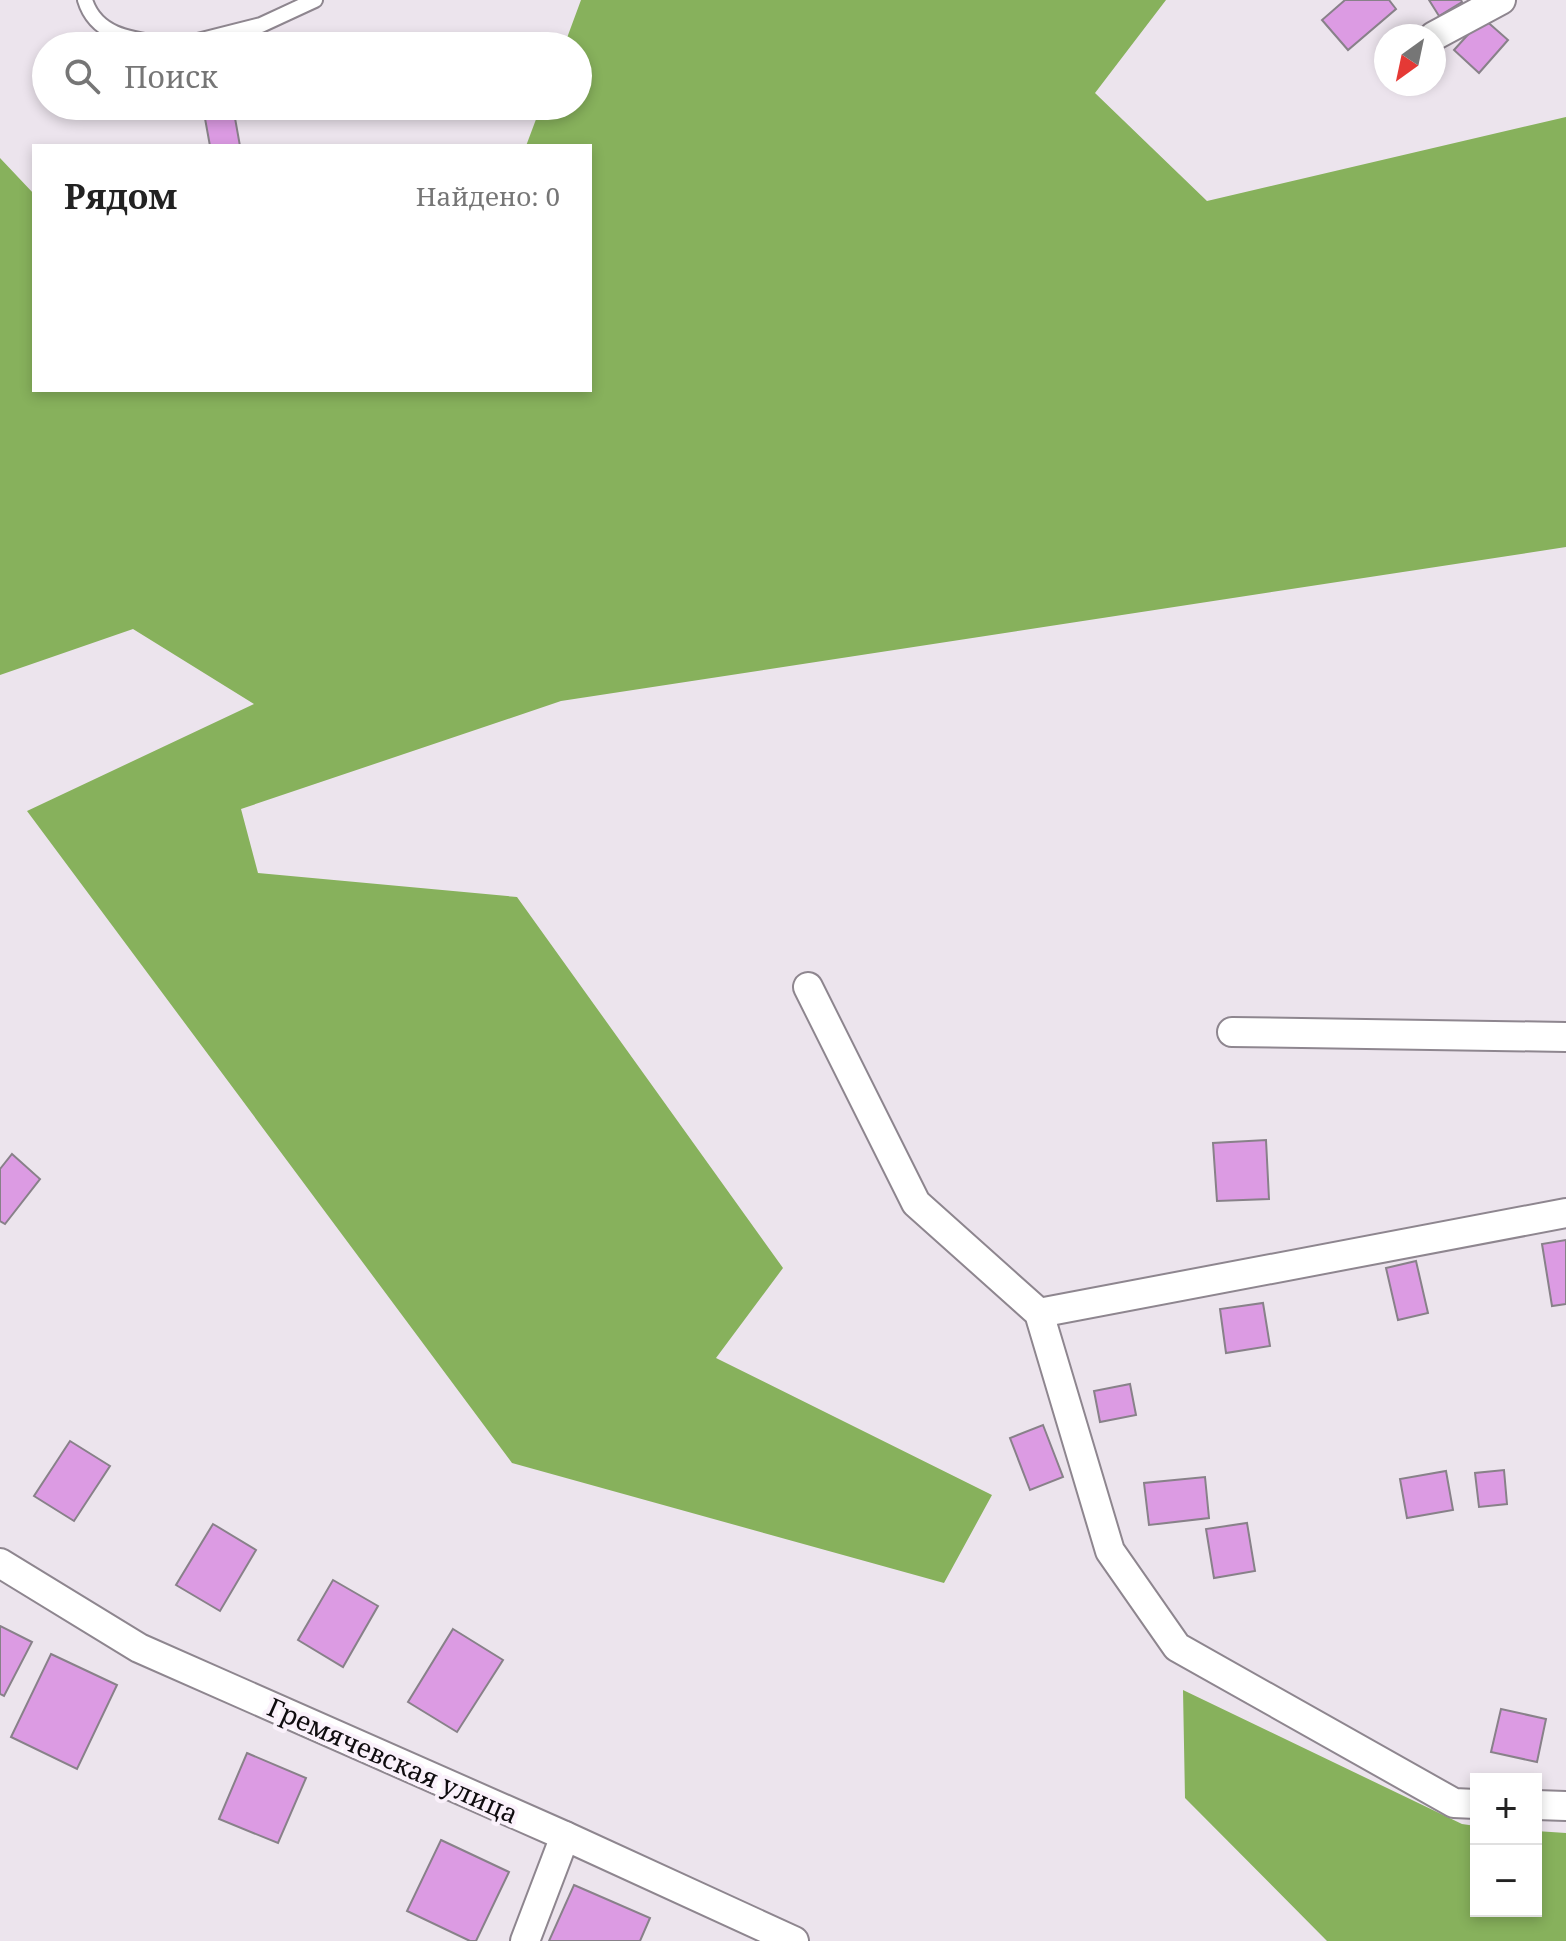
<!DOCTYPE html>
<html lang="ru">
<head>
<meta charset="utf-8">
<style>
  body { margin:0; font-family:"Noto Serif",serif; background:#f6f6f6; color:#222 }
  .controls { position:absolute; right:24px; bottom:24px; display:grid; overflow:hidden; border-radius:0px; box-shadow:0 4px 12px #0003 }
  .controls button { width:72px; height:72px; display:grid; place-items:center; padding:0; border:0; border-bottom:2px solid #e0e0e0; background:#fff; color:#222; font:40px sans-serif }
  .compass { position:absolute; left:1374px; top:24px; width:72px; height:72px; border-radius:50%; background:#fff; box-shadow:0 4px 12px #0003; rotate:213deg }
  .list { margin:0; padding:0; list-style:none }
  h2 { display:flex; justify-content:space-between; align-items:center; height:104px; margin:0; padding:0 32px; font-size:34px }
  h2 small { font-size:26px; font-weight:400; color:#767676 }
  .icon { flex:none; width:44px; height:44px; fill:none; stroke:currentColor; stroke-width:2; stroke-linecap:round; stroke-linejoin:round }
  .map { position:relative; flex:none; width:1566px; height:1941px; overflow:hidden }
  .search { position:absolute; background:#fff; box-shadow:0 4px 12px #0003; left:32px; top:32px; width:560px; height:88px; display:flex; align-items:center; gap:20px; box-sizing:border-box; padding:0 28px; border-radius:44px; color:#767676; font-size:30px }
  .panel { position:absolute; background:#fff; box-shadow:0 4px 12px #0003; left:32px; top:144px; width:560px; height:248px; border-radius:0px }
  .map>svg:first-child { display:block }
  .forest { fill:#87b15c }
  .building { fill:#dc9be3; stroke:#888189; stroke-width:2 }
  .lines { fill:none; stroke-linecap:round; stroke-linejoin:round }
  .service-casing { stroke:#8e868f; stroke-width:18 }
  .minor-casing { stroke:#8e868f; stroke-width:32 }
  .service { stroke:#fff; stroke-width:14 }
  .minor { stroke:#fff; stroke-width:28 }
  .labels { text-anchor:middle; dominant-baseline:central; stroke-width:8; stroke-linejoin:round; paint-order:stroke }
  .street-label { font-size:26px; fill:#0f0c0f; stroke:#faf1fb }
</style>
</head>
<body>
<div class="map">
<svg width="1566" height="1941" viewBox="0 0 1566 1941">
  <rect width="100%" height="100%" fill="#ece4ed"/>
  <g class="forest">
    <polygon points="581,0 1166,0 1095,93 1207,201 1566,117 1566,547 561,701 241,809 258,873 517,897 783,1268 716,1358 992,1495 944,1583 512,1463 27,811 254,704 133,629 0,675 0,158 34,194 34,390 590,390 590,146 526,146 541,106 578,106 578,46 564,46"/>
    <polygon points="1183,1690 1462,1824 1476,1826 1476,1911 1536,1911 1536,1831 1566,1833 1566,1941 1327,1941 1185,1798"/>
  </g>
  <g class="building">
    <polygon points="1345,0 1389,0 1396,9 1348,50 1322,20"/>
    <polygon points="1429,0 1461,0 1462,2 1439,16"/>
    <polygon points="1483,18 1508,40 1479,73 1454,50"/>
    <polygon points="251,106 275,106 252,112"/>
    <polygon points="233,107 240,146 210,146 204,113"/>
    <polygon points="1266,1140 1269,1199 1217,1201 1213,1143"/>
    <polygon points="12,1154 40,1179 5,1224 0,1221 0,1169"/>
    <polygon points="1566,1240 1566,1304 1552,1306 1542,1244"/>
    <polygon points="1416,1261 1428,1313 1398,1320 1386,1268"/>
    <polygon points="1263,1303 1270,1346 1226,1353 1220,1309"/>
    <polygon points="1130,1384 1136,1415 1100,1422 1094,1391"/>
    <polygon points="1043,1425 1063,1477 1030,1490 1010,1438"/>
    <polygon points="70,1441 110,1466 74,1521 34,1496"/>
    <polygon points="1504,1470 1507,1504 1479,1507 1475,1473"/>
    <polygon points="1446,1471 1453,1510 1407,1518 1400,1479"/>
    <polygon points="1205,1477 1209,1518 1149,1525 1144,1483"/>
    <polygon points="1247,1523 1255,1571 1214,1578 1206,1529"/>
    <polygon points="213,1524 256,1550 220,1611 176,1585"/>
    <polygon points="333,1580 378,1606 343,1667 298,1640"/>
    <polygon points="0,1626 32,1642 4,1696 0,1694"/>
    <polygon points="453,1629 503,1660 457,1732 408,1702"/>
    <polygon points="51,1654 117,1685 77,1769 11,1737"/>
    <polygon points="1501,1709 1546,1719 1537,1762 1491,1752"/>
    <polygon points="247,1753 306,1778 278,1843 219,1819"/>
    <polygon points="441,1840 509,1872 476,1941 470,1941 407,1911"/>
    <polygon points="574,1885 650,1918 640,1941 549,1941"/>
  </g>
  <g class="lines">
    <defs>
      <g id="service">
        <path d="M85,0c12,40 56,40 91,46"/>
        <polyline points="178,46 261,25 315,0"/>
      </g>
      <g id="minor">
        <polyline points="1434,36 1501,0"/>
        <polyline points="808,987 916,1203 1039,1313 1110,1551 1177,1647 1454,1803 1476,1804"/>
        <polyline points="1232,1032 1566,1037"/>
        <polyline points="1039,1313 1566,1213"/>
        <polyline points="0,1563 139,1648 565,1836 794,1941"/>
        <polyline points="1536,1805 1566,1806"/>
        <polyline points="525,1941 565,1836"/>
      </g>
    </defs>
    <use href="#service" class="service-casing"/>
    <use href="#minor" class="minor-casing"/>
    <use href="#service" class="service"/>
    <use href="#minor" class="minor"/>
  </g>
  <g class="labels">
    <g class="street-label">
      <text transform="translate(393 1760) rotate(24)">Гремячевская улица</text>
    </g>
  </g>
</svg>
<div class="controls">
<button>+</button>
<button>−</button>
</div>
<svg class="compass" viewBox="-18 -18 36 36"><path d="M0-13l5 13h-10z" fill="#e53935"/><path d="M0 13l5-13h-10z" fill="#767676"/></svg>
<div class="search"><svg class="icon" aria-label="search" viewBox="0 0 24 24"><circle cx="10" cy="10" r="6"/><path d="M15 15l6 6"/></svg>Поиск</div>
<section class="panel">
<h2>Рядом<small>Найдено: 0</small></h2>
<ul class="list">
</ul>
</section>
</div>
</body>
</html>
